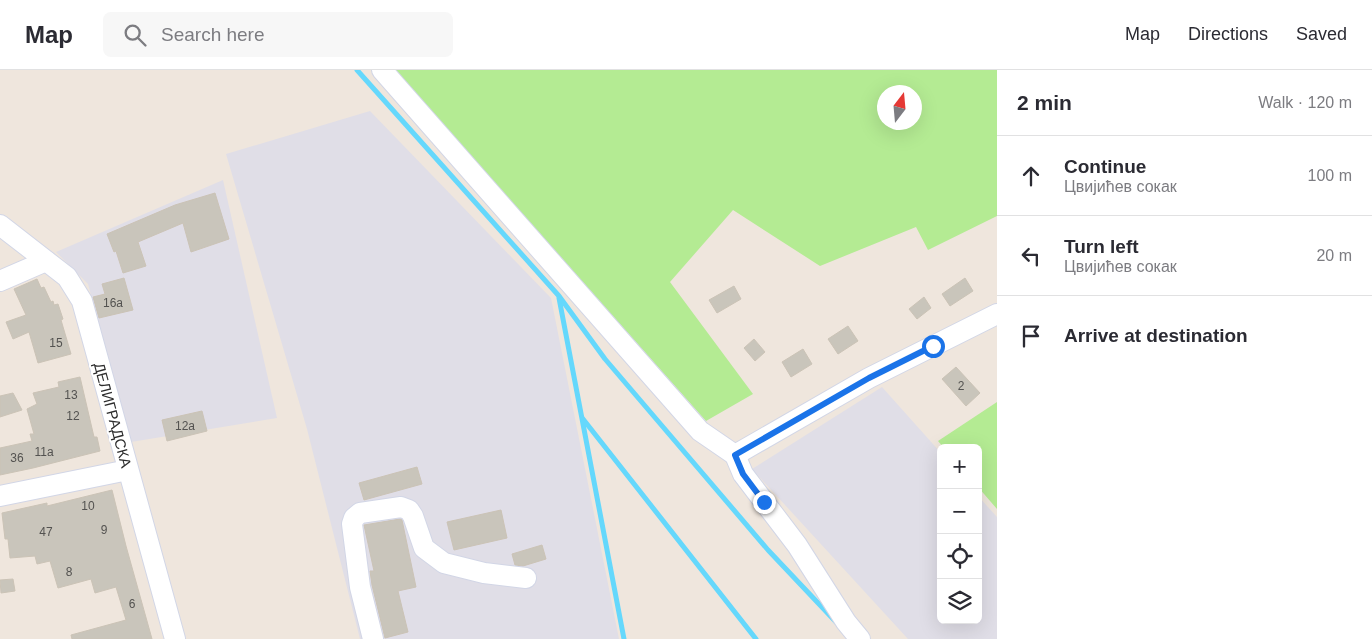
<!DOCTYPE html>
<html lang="en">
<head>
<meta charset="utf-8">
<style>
  body { margin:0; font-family:Arial,sans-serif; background:#f7f7f7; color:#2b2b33 }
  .controls { position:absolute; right:15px; bottom:15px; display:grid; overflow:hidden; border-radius:8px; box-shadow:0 5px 20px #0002 }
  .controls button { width:45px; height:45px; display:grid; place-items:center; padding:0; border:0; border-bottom:1px solid #e1e1e2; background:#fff; color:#2b2b33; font:25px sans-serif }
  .compass { position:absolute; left:877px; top:15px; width:45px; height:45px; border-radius:50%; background:#fff; box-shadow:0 5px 20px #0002; rotate:16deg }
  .stop { position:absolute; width:15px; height:15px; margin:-11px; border:4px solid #1a73e8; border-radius:50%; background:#fff }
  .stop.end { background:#1a73e8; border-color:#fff; box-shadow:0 1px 5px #0008 }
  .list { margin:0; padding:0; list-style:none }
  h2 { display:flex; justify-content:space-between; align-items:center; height:65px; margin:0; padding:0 20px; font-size:21px }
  h2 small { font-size:16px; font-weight:400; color:#7c7c81 }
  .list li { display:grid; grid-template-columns:32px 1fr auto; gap:15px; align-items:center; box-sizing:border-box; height:80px; padding:0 20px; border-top:1px solid #e1e1e2 }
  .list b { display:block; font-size:19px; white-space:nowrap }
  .list p { margin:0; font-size:16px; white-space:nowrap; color:#7c7c81 }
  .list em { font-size:16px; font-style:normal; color:#7c7c81 }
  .icon { flex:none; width:28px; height:28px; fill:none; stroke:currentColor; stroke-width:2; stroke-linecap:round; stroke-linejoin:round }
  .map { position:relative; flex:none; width:997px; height:569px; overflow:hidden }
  header { display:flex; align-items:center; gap:30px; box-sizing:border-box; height:70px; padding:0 25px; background:#fff; border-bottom:1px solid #e1e1e2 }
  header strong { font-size:24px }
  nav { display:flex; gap:28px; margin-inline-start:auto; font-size:18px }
  .search { width:350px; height:45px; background:#f7f7f7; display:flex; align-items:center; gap:12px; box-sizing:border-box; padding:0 18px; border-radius:8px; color:#7c7c81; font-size:19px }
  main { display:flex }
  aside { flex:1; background:#fff }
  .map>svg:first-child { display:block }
  .industrial { fill:#e0dee7 }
  .green { fill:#b4eb93; fill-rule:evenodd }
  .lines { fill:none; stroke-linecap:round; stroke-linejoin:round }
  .stream { stroke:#65d8fc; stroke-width:5 }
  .building { fill:#c9c5bb; stroke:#cbc3b6 }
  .minor-casing { stroke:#d2d6e6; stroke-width:22 }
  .minor { stroke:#fff; stroke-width:20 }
  .route { stroke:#1a73e8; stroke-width:6 }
  .labels { text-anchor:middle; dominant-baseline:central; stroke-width:4; stroke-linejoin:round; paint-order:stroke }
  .number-label { font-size:12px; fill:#535250 }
  .street-label { font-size:15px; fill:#2c2c2c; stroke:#fff }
</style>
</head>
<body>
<header>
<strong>Map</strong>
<div class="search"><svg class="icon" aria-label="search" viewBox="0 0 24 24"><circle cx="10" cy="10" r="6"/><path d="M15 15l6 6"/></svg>Search here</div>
<nav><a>Map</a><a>Directions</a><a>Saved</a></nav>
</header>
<main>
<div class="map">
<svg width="997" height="569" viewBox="0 0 997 569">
  <rect width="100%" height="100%" fill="#efe6dd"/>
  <g class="industrial">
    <polygon points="370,41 551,228 619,569 360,569 307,359 226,84"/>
    <polygon points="223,110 277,348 131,372 88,214 56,182"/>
    <polygon points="882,317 941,383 941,550 978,550 978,426 997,447 997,569 908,569 752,399"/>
  </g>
  <g class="green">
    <path d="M395,0h602v146l-69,34 -12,-23 -96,39 -87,-56 -63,72 83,112 -47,27zM884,22h30v30h-30z"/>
    <polygon points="997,332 997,439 978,417 978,378 944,378 938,371"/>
  </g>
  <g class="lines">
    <g class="stream">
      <polyline points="357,0 559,226 605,289 768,480 836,552"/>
      <polyline points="559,228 624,569"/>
      <polyline points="583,349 756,569"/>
    </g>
  </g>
  <g class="building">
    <polygon points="215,123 229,169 191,182 183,153 138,172 146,196 123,203 116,181 114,182 107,164 175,135"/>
    <polygon points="124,208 133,240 99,248 93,227 105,224 102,214"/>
    <polygon points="965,208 973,221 950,236 942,224"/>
    <polygon points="37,209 41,218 44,217 51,232 53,231 54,235 58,234 63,249 61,250 71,284 38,293 29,262 13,269 6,252 26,245 14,219"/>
    <polygon points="734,216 741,229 717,243 709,230"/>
    <polygon points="924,227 931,238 917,249 909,239"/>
    <polygon points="848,256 858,271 838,284 828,269"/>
    <polygon points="754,269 765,282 755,291 744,278"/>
    <polygon points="803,279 812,294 791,307 782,292"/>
    <polygon points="956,297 980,323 966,336 942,309"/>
    <polygon points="80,307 94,367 97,367 100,381 33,398 0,405 0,378 32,371 30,364 34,364 27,339 37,334 33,323 59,317 58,312"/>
    <polygon points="13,323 22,340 0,347 0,326"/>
    <polygon points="202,341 207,361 167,371 162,350"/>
    <polygon points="417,397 422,414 364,430 359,413"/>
    <polygon points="112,420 126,476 152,569 72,569 71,565 126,550 116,517 95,523 91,509 58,518 50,491 37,494 35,486 10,488 8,469 5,469 2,443 47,433 47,436"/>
    <polygon points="501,440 507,468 454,480 447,452"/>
    <polygon points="400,449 402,450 416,517 398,521 408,562 385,568 372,515 370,501 374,501 364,455"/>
    <polygon points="542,475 546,489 523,496 515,495 512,484"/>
    <polygon points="13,509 15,521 1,523 0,510"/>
  </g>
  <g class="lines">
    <defs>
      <g id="minor">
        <polyline points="382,0 700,361 735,385"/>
        <polyline points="0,155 67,207 82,231 175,569"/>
        <polyline points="0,211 46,191"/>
        <polyline points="735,385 869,308 997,244"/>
        <polyline points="735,385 743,404 797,475 846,552 860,569"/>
        <polyline points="0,426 128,400"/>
        <polyline points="373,569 360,517 352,454 354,448 360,443 401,437 409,440 413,446 424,478 444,493 484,503 526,508"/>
      </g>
    </defs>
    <use href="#minor" class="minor-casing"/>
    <use href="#minor" class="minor"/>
  </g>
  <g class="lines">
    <polyline class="route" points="764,432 743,404 735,385 869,308 933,276"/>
  </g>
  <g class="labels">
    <g class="number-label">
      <text x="113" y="233">16a</text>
      <text x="56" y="273">15</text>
      <text x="961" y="316">2</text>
      <text x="71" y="325">13</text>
      <text x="73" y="346">12</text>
      <text x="185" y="356">12a</text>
      <text x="44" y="382">11a</text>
      <text x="17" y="388">36</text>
      <text x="88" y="436">10</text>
      <text x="104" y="460">9</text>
      <text x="46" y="462">47</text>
      <text x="69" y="502">8</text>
      <text x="132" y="534">6</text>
    </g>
    <g class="street-label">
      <text transform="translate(113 345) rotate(75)">ДЕЛИГРАДСКА</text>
    </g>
  </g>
</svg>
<div class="controls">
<button>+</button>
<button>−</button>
<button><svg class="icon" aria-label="locate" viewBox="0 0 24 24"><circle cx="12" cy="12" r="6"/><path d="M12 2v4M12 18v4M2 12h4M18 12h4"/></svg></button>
<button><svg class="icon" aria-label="layers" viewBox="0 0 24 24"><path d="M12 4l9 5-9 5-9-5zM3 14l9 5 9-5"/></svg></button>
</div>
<svg class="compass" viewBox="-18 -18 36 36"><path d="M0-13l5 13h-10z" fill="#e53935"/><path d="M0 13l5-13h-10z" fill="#7c7c81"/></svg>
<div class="stop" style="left:933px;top:276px"></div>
<div class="stop end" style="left:764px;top:432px"></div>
</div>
<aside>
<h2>2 min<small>Walk · 120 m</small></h2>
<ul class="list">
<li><svg class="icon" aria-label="ahead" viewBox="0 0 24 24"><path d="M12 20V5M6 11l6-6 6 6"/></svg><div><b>Continue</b><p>Цвијићев сокак</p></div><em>100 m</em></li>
<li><svg class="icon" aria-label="left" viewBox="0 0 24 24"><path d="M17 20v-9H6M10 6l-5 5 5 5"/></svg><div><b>Turn left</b><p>Цвијићев сокак</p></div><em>20 m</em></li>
<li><svg class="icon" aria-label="arrive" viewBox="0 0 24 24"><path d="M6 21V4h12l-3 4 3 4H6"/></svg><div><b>Arrive at destination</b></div></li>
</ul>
</aside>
</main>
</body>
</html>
